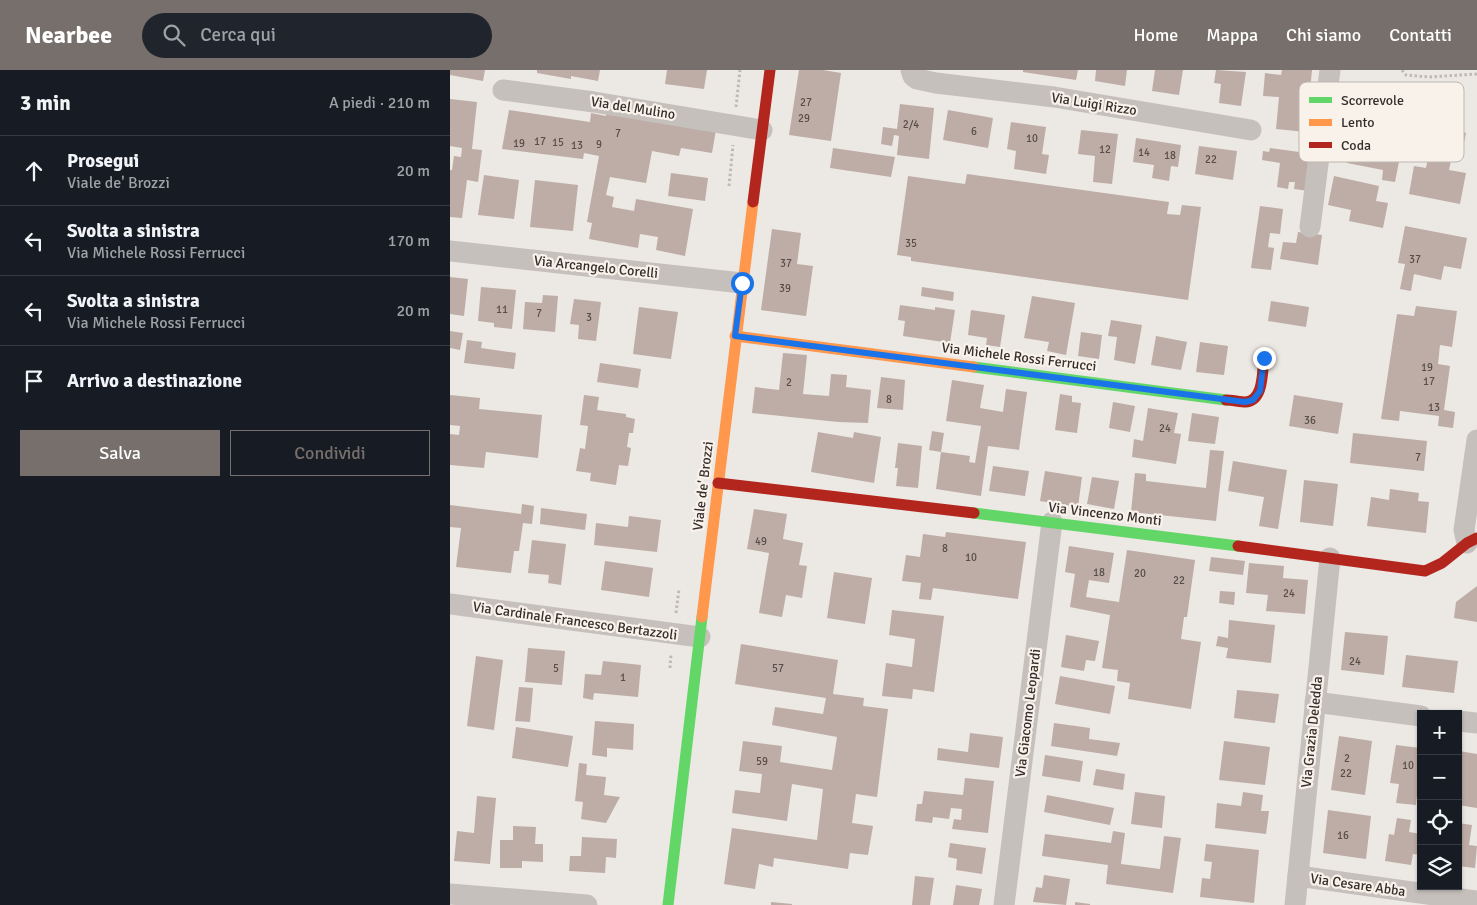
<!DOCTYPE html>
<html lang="it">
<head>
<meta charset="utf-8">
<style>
  body { margin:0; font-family:Signika,sans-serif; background:#20242c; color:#f1f3f6 }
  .controls { position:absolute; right:15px; bottom:15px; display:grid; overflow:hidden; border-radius:0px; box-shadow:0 1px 4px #0004 }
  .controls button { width:45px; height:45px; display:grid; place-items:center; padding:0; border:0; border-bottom:1px solid #363941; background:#171b24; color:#f1f3f6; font:25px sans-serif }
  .stop { position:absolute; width:15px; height:15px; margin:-11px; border:4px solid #1a73e8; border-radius:50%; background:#fff }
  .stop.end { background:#1a73e8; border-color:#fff; box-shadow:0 1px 5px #0008 }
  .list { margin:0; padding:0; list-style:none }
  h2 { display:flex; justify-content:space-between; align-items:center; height:65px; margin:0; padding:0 20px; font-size:21px }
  h2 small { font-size:16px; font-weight:400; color:#9ea1a6 }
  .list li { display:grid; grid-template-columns:32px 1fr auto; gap:15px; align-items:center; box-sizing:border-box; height:70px; padding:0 20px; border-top:1px solid #363941 }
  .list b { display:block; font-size:19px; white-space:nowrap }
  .list p { margin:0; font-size:16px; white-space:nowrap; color:#9ea1a6 }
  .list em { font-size:16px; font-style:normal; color:#9ea1a6 }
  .actions { display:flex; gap:10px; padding:15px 20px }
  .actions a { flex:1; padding:11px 0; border:1px solid #766f6b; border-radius:0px; text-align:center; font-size:18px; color:#766f6b }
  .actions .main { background:#766f6b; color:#fff }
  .icon { flex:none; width:28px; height:28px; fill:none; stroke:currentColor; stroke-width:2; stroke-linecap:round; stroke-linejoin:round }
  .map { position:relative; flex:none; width:1027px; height:835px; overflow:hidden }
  header { display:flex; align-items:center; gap:30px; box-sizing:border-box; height:70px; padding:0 25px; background:#766f6b; color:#fff }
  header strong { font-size:24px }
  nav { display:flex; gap:28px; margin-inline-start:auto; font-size:18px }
  .search { width:350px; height:45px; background:#20242c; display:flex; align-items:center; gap:12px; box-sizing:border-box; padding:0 18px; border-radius:28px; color:#9ea1a6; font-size:19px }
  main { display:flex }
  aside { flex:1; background:#171b24 }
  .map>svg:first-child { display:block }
  .building { fill:#beada6 }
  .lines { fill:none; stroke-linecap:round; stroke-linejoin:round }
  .path { stroke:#bfb9b4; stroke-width:3; stroke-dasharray:2.5 2.5; stroke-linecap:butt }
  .street { stroke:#c6c0bc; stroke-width:21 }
  .fast { stroke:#63d668; stroke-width:11 }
  .slow { stroke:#ff974d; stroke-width:11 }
  .jam { stroke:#b3261e; stroke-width:11 }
  .route { stroke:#1a73e8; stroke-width:6 }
  .labels { text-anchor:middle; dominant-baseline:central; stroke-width:4.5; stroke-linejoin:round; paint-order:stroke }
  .number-label { font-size:11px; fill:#584e49 }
  .street-label { font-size:14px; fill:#362e2a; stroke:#f8f2eb }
  .key { fill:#f8f2eb; stroke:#beb7b1; stroke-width:1 }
  .key-label { font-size:14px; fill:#362e2a }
</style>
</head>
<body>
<header>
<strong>Nearbee</strong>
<div class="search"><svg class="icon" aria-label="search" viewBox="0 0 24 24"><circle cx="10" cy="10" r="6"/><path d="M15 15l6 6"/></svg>Cerca qui</div>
<nav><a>Home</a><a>Mappa</a><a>Chi siamo</a><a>Contatti</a></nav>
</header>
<main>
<aside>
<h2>3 min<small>A piedi · 210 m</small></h2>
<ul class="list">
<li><svg class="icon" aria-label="ahead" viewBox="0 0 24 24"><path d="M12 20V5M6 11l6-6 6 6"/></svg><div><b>Prosegui</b><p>Viale de' Brozzi</p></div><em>20 m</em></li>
<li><svg class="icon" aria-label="left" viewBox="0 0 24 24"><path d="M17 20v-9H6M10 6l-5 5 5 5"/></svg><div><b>Svolta a sinistra</b><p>Via Michele Rossi Ferrucci</p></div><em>170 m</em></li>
<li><svg class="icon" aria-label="left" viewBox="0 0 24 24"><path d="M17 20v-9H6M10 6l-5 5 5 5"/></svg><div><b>Svolta a sinistra</b><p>Via Michele Rossi Ferrucci</p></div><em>20 m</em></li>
<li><svg class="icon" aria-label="arrive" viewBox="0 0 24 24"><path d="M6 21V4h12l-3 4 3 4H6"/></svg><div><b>Arrivo a destinazione</b></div></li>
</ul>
<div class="actions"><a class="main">Salva</a><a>Condividi</a></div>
</aside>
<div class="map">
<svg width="1027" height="835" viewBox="0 0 1027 835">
  <rect width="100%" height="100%" fill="#ece8e3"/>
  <g class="building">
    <polygon points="0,0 35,0 33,11 0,5"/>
    <polygon points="87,0 150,0 148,11 121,6 121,9 87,3"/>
    <polygon points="217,0 257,0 254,19 215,14"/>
    <polygon points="349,0 373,0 391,3 381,71 339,65"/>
    <polygon points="573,0 628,0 626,10 573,2"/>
    <polygon points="646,0 677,0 675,16 645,11"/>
    <polygon points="705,0 733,0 729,25 702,21"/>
    <polygon points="766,0 796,2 791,36 769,33 771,14 764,13"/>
    <polygon points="832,0 862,0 856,62 826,59 829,27 813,26 815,3 831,5"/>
    <polygon points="0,29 27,32 22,79 32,80 28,112 17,110 12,148 0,147 0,100 2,100 4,86 11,87 12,78 0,76"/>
    <polygon points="450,34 484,38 479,89 447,85 449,66 444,65 442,76 431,74 433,57 447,59"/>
    <polygon points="59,40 140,52 141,43 156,46 157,41 266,60 262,83 231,78 229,86 202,81 196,113 160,107 156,125 164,127 162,137 184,141 186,129 243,139 235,186 206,180 208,167 190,164 188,178 139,169 142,153 137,152 149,86 134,83 133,89 52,79"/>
    <polygon points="498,40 543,48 538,78 493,70"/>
    <polygon points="561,52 596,57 592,84 599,85 596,104 564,99 566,81 557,79"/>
    <polygon points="982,52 1004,56 1003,60 1016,63 1011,87 1002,86 999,100 1016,103 1010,134 959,124 964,96 976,98 979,83 966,81 971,54 981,56"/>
    <polygon points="631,60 668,64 662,114 643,112 645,86 628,84"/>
    <polygon points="903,66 952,76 945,112 932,110 933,100 897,93"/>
    <polygon points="686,68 731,75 728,97 721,96 719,111 702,108 704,95 683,92"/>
    <polygon points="749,76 787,81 783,110 745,104"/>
    <polygon points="383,78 445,87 441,107 380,98"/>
    <polygon points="820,78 864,84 859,121 844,119 845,112 839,112 838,119 827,117 830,93 812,90 813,81 819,82"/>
    <polygon points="221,103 258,108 255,131 218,126"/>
    <polygon points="517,104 719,132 717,144 730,145 732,135 751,137 738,230 461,191 461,187 447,185 458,106 515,114"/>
    <polygon points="34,105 69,110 64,149 28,145"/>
    <polygon points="884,106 929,116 926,131 938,133 933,158 899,151 901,140 878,135"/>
    <polygon points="85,110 128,115 123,161 80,157"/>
    <polygon points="810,136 833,139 830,164 820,163 818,177 824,178 821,200 801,198"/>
    <polygon points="955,156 1017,168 1011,199 994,196 991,210 964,204 961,221 950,219 955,194 948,193"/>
    <polygon points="322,159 351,163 347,194 363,196 356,246 311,240"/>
    <polygon points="848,162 872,165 868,195 830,189 833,172 846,173"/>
    <polygon points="0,207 18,209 14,246 0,244"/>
    <polygon points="31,217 66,220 62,259 44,257 44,253 28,251"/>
    <polygon points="472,217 504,222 503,231 471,226"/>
    <polygon points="93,225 108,226 105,262 73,259 75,232 92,233"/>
    <polygon points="582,226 625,233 616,285 597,281 599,272 574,268"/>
    <polygon points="124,229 151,232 146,271 128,269 129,255 120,254"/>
    <polygon points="821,231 859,237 856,257 818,251"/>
    <polygon points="450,235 485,240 485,237 505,240 500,273 453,266 455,251 448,250"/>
    <polygon points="966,236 1007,241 1002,277 990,275 988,294 1000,296 994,340 1005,342 1003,358 988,356 989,346 950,341 949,351 931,349 947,244 964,246"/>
    <polygon points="189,237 228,242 221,289 183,284"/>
    <polygon points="521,240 555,245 550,277 536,275 537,268 518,265"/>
    <polygon points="661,250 692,255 685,294 664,290 667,267 658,266"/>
    <polygon points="0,261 13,263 10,280 0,278"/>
    <polygon points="631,262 652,265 649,289 628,286"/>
    <polygon points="706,266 737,272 731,300 701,295"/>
    <polygon points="17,270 32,272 31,278 66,283 64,299 14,293"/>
    <polygon points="750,272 778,276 774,305 746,302"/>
    <polygon points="333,283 357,285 353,324 379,326 381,304 397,305 396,317 421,320 418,353 388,352 302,343 305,317 329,320"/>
    <polygon points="150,293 191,299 188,318 147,312"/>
    <polygon points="431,307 455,310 453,340 427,338"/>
    <polygon points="502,310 534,315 530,338 553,342 556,319 577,322 569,380 538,376 531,426 486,419 491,382 520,386 519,392 525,393 531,356 496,351"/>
    <polygon points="610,324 622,326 622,332 631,333 627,363 605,360"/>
    <polygon points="0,325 30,328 29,339 92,345 88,388 36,382 34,398 0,395 0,364 9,365 10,356 0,355"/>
    <polygon points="134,325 149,327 147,340 176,344 176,347 185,349 183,363 179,363 177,377 181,378 178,396 169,395 166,415 140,411 141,403 126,401 130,378 135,379 138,356 130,355"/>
    <polygon points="844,325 893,333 888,364 839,356"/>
    <polygon points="663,332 685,336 680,362 659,358"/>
    <polygon points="698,338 728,343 724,363 731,364 726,394 682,387 684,369 693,371"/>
    <polygon points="742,343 769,347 765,374 738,371"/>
    <polygon points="482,361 494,363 491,382 479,380"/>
    <polygon points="368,362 403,368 404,362 431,367 424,413 361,402"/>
    <polygon points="903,363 977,371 974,401 900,393"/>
    <polygon points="448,373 472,376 468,418 446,416 448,398 445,398"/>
    <polygon points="760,380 774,381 766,451 681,442 685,403 696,404 696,411 756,418"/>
    <polygon points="783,391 837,400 828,459 809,456 814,427 778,421"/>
    <polygon points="543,396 579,401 575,426 539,421"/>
    <polygon points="595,401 632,407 628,437 590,431"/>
    <polygon points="642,407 669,411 664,439 637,434"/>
    <polygon points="854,410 888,414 883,456 850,452"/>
    <polygon points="940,419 969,423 968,431 979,432 976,463 917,456 921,427 939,430"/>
    <polygon points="72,434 84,436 82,454 73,453 69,481 64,481 61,503 6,497 11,458 0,457 0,435 71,444"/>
    <polygon points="91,438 137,444 135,460 90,454"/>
    <polygon points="304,439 337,444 333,469 353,473 349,495 357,496 352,528 336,525 332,547 309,543 319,483 297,479"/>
    <polygon points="179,446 211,450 207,482 144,475 146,453 178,457"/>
    <polygon points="496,462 576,472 568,529 483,518 481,530 469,529 471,513 452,511 456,485 470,487 473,464 495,467"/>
    <polygon points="82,470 116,474 111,515 98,513 99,505 78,503"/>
    <polygon points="619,476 664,483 659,513 639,510 636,527 669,532 677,480 745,490 737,547 734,547 731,569 751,572 741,639 678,629 680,613 667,611 668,600 652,598 660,545 620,537 625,504 615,502"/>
    <polygon points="761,487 795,491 793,505 759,501"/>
    <polygon points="155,491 203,498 199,527 151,520"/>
    <polygon points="799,493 834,496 833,508 858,510 855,544 816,541 818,525 796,523"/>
    <polygon points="384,502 422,508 415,554 377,548"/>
    <polygon points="1027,516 1027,552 1004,548 1006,532"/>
    <polygon points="770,521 785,522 784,535 769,533"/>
    <polygon points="442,540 494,546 484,622 463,619 462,629 432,626 436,593 462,597 465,569 439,565"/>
    <polygon points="779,550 825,555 821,593 776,588 778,578 766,576 768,566 778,568"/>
    <polygon points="895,562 938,566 934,605 891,600"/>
    <polygon points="616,565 649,571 645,591 636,590 634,601 611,597"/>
    <polygon points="291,574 388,590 383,624 414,628 413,636 438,639 427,727 406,724 402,753 423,756 418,785 400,783 398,799 324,788 323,797 309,794 305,819 274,814 282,758 367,770 373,719 342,714 337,751 282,743 285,720 310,723 312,704 289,701 293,671 332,676 330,692 382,700 387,667 322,655 325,637 373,644 376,628 285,614"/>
    <polygon points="78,578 115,581 112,615 75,612"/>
    <polygon points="956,585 1008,591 1004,623 952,617"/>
    <polygon points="26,586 53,590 44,660 17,656"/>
    <polygon points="153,591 191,595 188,627 144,623 143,630 133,628 135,604 151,605"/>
    <polygon points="610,606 665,616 660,644 605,634"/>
    <polygon points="69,617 83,618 80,652 65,651"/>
    <polygon points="787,620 829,624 825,653 784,648"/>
    <polygon points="145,651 184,654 183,680 157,678 157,687 142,685"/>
    <polygon points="604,653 640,658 639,669 670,673 667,686 601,676"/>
    <polygon points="66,657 123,666 118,697 62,688"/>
    <polygon points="520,663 553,667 549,698 487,690 488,678 518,682"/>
    <polygon points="889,666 922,671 915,725 881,720"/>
    <polygon points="774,671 820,677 815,715 769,710"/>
    <polygon points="946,675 971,678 971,725 967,725 966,735 946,733 949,714 940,713"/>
    <polygon points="1009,681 1027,684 1027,738 1008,735"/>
    <polygon points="595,685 633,691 630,712 592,706"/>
    <polygon points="129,693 137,694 136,705 156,707 154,725 170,727 156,753 131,749 133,732 125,731"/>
    <polygon points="646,699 675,704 673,720 643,715"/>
    <polygon points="515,708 544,711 538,763 502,759 504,749 511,750 512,739 501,738 499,749 483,747 482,753 465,751 467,734 472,734 474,721 513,725"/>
    <polygon points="685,722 715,726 712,758 681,754"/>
    <polygon points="793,722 813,725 811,741 819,741 816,764 765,758 767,733 791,736"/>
    <polygon points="597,725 664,738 660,755 594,742"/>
    <polygon points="27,726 46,728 40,794 4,791 7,761 24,763"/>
    <polygon points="878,740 921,746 916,789 873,783"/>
    <polygon points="947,748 961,750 959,762 971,764 971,785 963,784 961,795 935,791 939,764 944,765"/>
    <polygon points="1008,753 1022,755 1019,775 1027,776 1025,798 1008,796"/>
    <polygon points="63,756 86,757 85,774 93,774 93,792 72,791 72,798 50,798 50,770 63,770"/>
    <polygon points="663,761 675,763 671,794 710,799 714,766 731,768 723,823 656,814 658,795 592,786 595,764 661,773"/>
    <polygon points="132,767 167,769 166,788 156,787 155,803 119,801 120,786 131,786"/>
    <polygon points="500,773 536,778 532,804 506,800 507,789 498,787"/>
    <polygon points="756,774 809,780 804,833 750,827 752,808 760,809 762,792 754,791"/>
    <polygon points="594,805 620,809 616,835 583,832 586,817 592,818"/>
    <polygon points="465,806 484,808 480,835 462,835"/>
    <polygon points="506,815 532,819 529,835 503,835"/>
    <polygon points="321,832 342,834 342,835 321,835"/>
    <polygon points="625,832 640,834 640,835 625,835"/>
  </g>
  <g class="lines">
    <g class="path">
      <polyline points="952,0 956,5 979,7 1027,4"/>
      <polyline points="286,37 290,0"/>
      <polyline points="279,116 283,75"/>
      <polyline points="226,543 229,519"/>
      <polyline points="220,598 221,584"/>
    </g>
    <g class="street">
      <polyline points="461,0 463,6 467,9 486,13 604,27 801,60"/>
      <polyline points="53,20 144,32 312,60"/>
      <polyline points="860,157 880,0"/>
      <polyline points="0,181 292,213"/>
      <polyline points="1017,473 1014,460 1027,370"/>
      <polyline points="0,534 250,567"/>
      <polyline points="865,632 971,646"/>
      <polyline points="1008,651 1027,653"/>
      <polyline points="848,806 1027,831"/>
      <polyline points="0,824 137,835"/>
      <polyline points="554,835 602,452"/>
      <polyline points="845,835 880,488"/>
    </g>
    <g class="fast">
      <polyline points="524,297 776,330"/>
      <polyline points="524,443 788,476"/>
      <polyline points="218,835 252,547"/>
    </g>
    <g class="slow">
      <polyline points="285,266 524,297"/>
      <polyline points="252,547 303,132"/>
    </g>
    <g class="jam">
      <polyline points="303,132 320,0"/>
      <path d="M776,330c6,0 14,2 20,2 18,-2 16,-30 18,-44"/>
      <polyline points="268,413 524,443"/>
      <polyline points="788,476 975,501 992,493 1017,473 1027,468"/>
    </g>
  </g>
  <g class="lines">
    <polyline class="route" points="292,213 285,266 795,332 803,330 810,321 814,288"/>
  </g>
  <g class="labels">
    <g class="number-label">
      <text x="356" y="32">27</text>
      <text x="354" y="48">29</text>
      <text x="461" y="54">2/4</text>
      <text x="524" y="61">6</text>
      <text x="168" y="63">7</text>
      <text x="582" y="68">10</text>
      <text x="90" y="71">17</text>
      <text x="108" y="72">15</text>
      <text x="69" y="73">19</text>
      <text x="149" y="74">9</text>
      <text x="127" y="75">13</text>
      <text x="655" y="79">12</text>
      <text x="694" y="82">14</text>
      <text x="720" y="85">18</text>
      <text x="761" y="89">22</text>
      <text x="461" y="173">35</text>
      <text x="965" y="189">37</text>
      <text x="336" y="193">37</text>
      <text x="335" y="218">39</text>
      <text x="52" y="239">11</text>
      <text x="89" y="243">7</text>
      <text x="139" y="247">3</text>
      <text x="977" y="297">19</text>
      <text x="979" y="311">17</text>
      <text x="339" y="312">2</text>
      <text x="439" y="329">8</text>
      <text x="984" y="337">13</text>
      <text x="860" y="350">36</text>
      <text x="715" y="358">24</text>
      <text x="968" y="387">7</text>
      <text x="311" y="471">49</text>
      <text x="495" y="478">8</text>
      <text x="521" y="487">10</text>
      <text x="649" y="502">18</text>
      <text x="690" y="503">20</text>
      <text x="729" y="510">22</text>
      <text x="839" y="523">24</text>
      <text x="905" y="591">24</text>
      <text x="106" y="598">5</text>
      <text x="328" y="598">57</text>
      <text x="173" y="607">1</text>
      <text x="897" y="688">2</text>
      <text x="312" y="691">59</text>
      <text x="958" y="695">10</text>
      <text x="896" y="703">22</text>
      <text x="893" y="765">16</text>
    </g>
    <g class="street-label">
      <text transform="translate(644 34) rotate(9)">Via Luigi Rizzo</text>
      <text transform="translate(183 38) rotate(9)">Via del Mulino</text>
      <text transform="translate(146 197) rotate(6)">Via Arcangelo Corelli</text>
      <text transform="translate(569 287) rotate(7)">Via Michele Rossi Ferrucci</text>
      <text transform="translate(253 416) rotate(-83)">Viale de' Brozzi</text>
      <text transform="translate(655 444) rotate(7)">Via Vincenzo Monti</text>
      <text transform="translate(125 551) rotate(8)">Via Cardinale Francesco Bertazzoli</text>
      <text transform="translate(578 643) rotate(-83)">Via Giacomo Leopardi</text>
      <text transform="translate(862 662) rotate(-84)">Via Grazia Deledda</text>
      <text transform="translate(908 815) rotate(8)">Via Cesare Abba</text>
    </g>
  </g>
  <rect x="849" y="12" width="165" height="80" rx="8" class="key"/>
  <rect x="859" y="27" width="23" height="6" fill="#63d668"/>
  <rect x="859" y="49" width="23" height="7" fill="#ff974d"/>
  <rect x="859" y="72" width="23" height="6" fill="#b3261e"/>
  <g class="key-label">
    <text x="891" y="35">Scorrevole</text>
    <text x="891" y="57">Lento</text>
    <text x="891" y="80">Coda</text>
  </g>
</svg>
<div class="controls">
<button>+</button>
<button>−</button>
<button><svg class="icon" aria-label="locate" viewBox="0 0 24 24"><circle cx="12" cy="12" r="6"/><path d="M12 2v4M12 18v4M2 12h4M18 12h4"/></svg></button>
<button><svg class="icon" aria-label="layers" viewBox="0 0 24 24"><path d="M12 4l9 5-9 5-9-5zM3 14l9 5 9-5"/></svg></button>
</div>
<div class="stop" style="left:292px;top:213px"></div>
<div class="stop end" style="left:814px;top:288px"></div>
</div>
</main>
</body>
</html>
